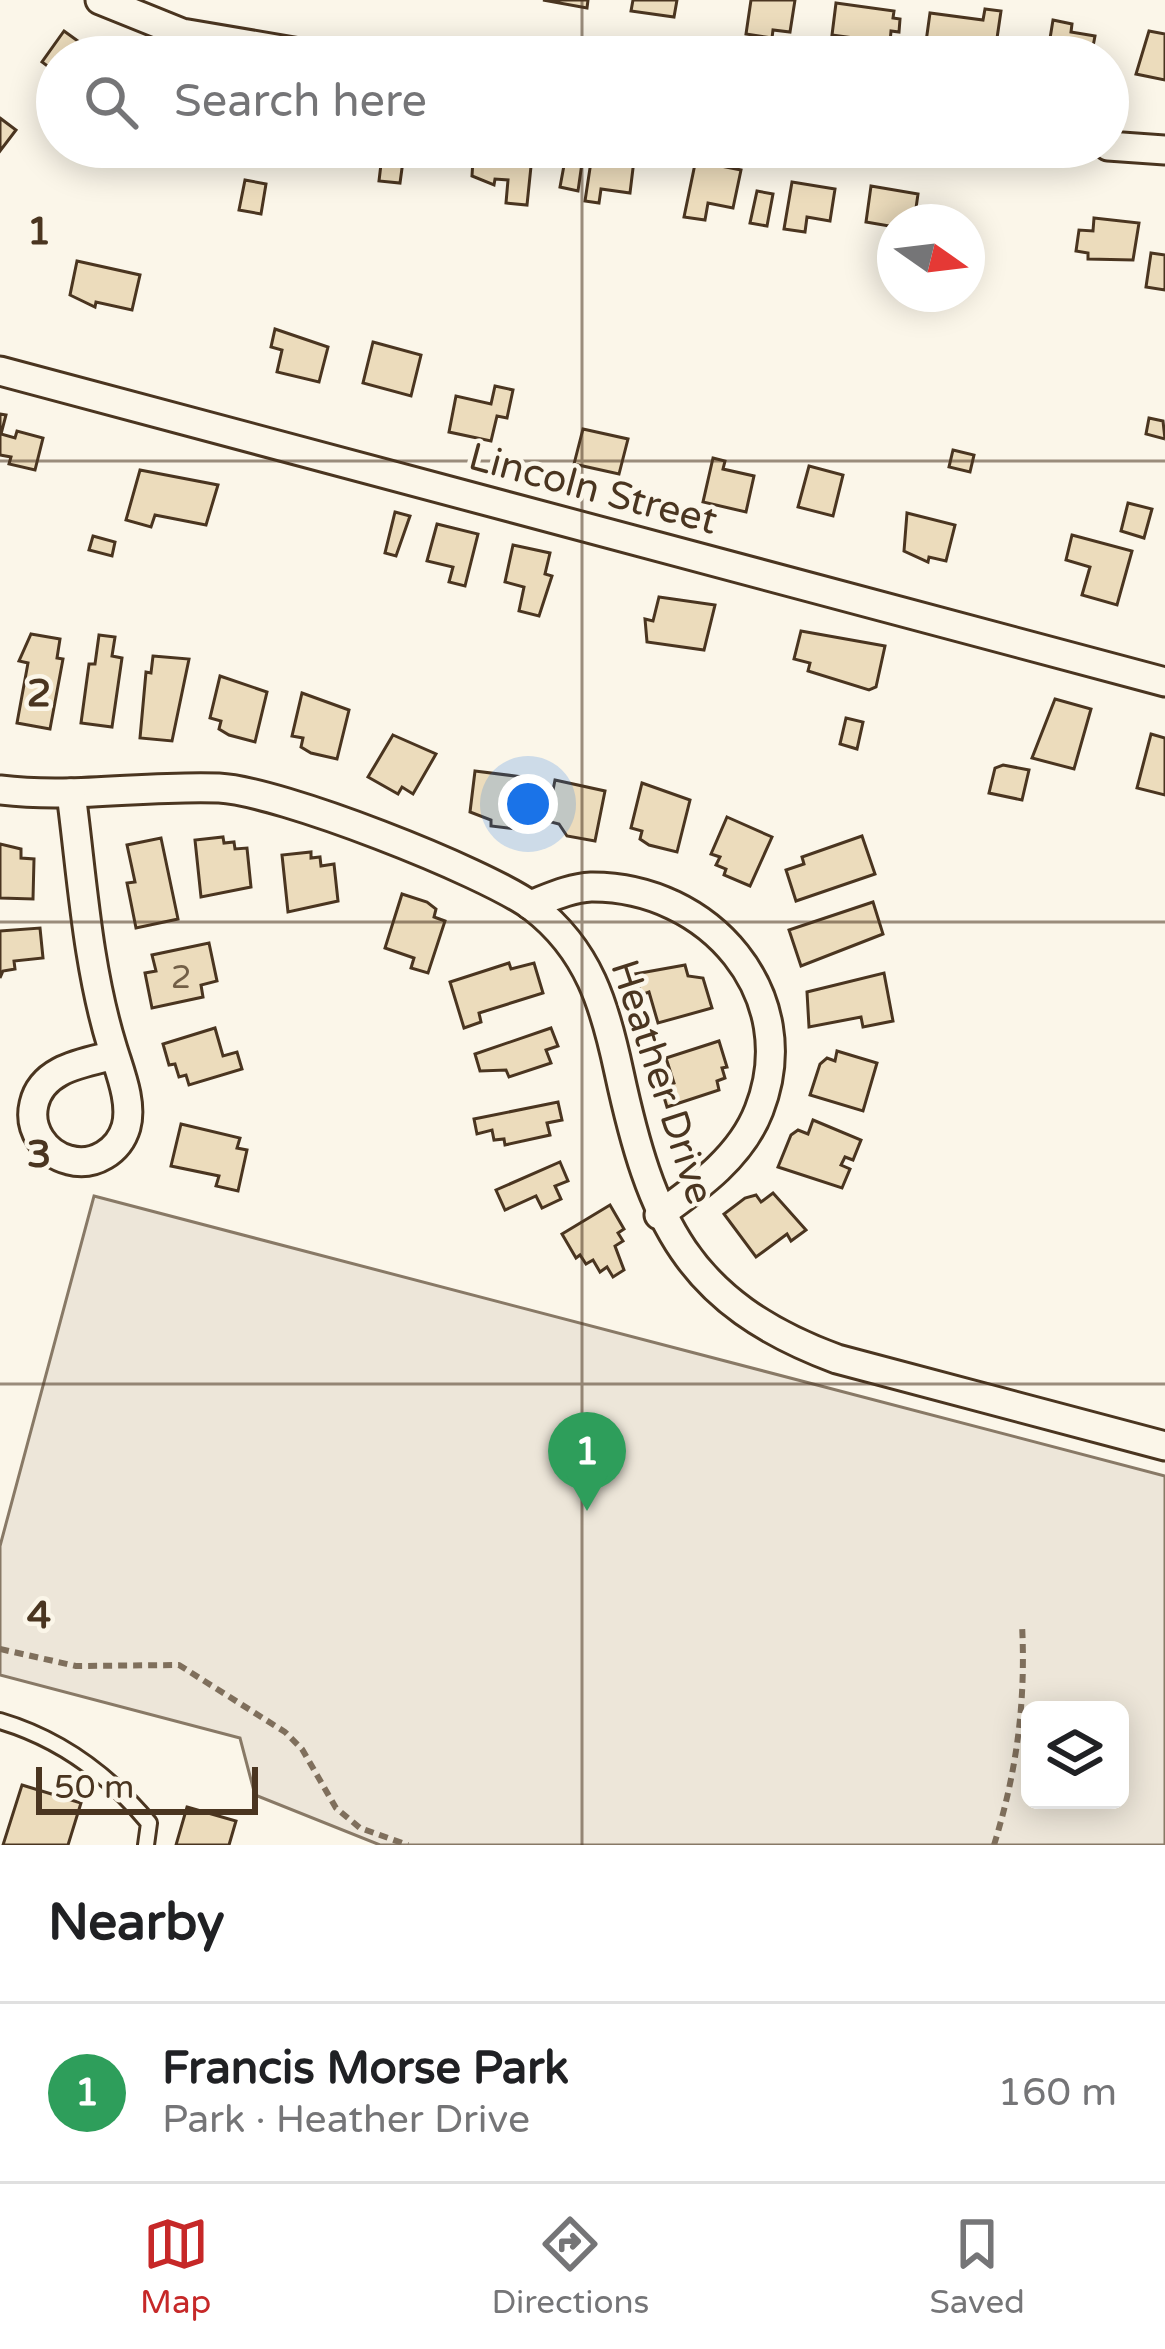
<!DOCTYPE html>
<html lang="en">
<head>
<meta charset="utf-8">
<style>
  body { margin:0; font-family:"Varela Round",sans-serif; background:#f6f6f6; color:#202124 }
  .controls { position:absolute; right:36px; bottom:36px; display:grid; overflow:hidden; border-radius:18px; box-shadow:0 6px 30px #0003 }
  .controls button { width:108px; height:108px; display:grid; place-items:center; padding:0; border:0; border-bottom:3px solid #e0e0e0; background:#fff; color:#202124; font:60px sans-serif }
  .compass { position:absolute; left:877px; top:204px; width:108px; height:108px; border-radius:50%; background:#fff; box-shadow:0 6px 30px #0003; rotate:104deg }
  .scale { position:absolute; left:36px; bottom:30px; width:222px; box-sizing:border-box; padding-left:12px; border:6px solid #4a3520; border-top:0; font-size:33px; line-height:42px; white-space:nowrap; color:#4a3520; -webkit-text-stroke:9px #fbf6e9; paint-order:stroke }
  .you { position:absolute; left:528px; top:804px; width:42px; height:42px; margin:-30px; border:9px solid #fff; border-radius:50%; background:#1a73e8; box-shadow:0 0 0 18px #1a73e833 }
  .badge { display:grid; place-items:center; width:78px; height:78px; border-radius:50%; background:#c62828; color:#fff; font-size:39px; font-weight:700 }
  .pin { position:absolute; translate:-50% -99px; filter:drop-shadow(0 3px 6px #0008) }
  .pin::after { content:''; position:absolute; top:63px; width:42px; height:36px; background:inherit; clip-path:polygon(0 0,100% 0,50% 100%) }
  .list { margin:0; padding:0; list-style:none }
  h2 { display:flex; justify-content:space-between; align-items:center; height:156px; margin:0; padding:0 48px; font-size:51px }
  h2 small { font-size:39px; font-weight:400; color:#757577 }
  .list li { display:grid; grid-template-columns:78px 1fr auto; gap:36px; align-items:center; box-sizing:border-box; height:180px; padding:0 48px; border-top:3px solid #e0e0e0 }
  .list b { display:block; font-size:45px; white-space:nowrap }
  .list p { margin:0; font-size:39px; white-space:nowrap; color:#757577 }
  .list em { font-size:39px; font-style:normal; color:#757577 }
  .icon { flex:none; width:66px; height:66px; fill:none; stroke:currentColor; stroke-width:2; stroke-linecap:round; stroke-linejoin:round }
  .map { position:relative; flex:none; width:1165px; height:1845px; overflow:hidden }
  .search { position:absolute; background:#fff; box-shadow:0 6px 30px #0003; left:36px; right:36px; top:36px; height:132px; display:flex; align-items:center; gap:30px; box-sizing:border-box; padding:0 42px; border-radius:66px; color:#757577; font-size:45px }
  .sheet { height:336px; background:#fff }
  nav { display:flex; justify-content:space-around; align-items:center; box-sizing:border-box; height:168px; border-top:3px solid #e0e0e0; background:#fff; font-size:33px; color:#757577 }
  nav a { display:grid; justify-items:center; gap:6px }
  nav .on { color:#c62828 }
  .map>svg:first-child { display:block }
  .green { fill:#ede6d9; stroke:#887966; stroke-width:3; fill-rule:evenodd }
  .building { fill:#ecdcbc; stroke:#4a3520; stroke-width:3 }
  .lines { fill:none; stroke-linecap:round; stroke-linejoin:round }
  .service-casing { stroke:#4a3520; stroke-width:20 }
  .minor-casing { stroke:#4a3520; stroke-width:33 }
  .path { stroke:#7f6f5c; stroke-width:6; stroke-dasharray:9 6; stroke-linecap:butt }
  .service { stroke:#fbf6e9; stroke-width:14 }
  .minor { stroke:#fbf6e9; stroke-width:27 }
  .grid { fill:none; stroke:#4a3520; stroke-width:3; stroke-opacity:0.55 }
  .labels { text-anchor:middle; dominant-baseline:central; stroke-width:9; stroke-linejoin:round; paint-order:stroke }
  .number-label { font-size:33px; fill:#725f47 }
  .street-label { font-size:39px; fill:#4a3520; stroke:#fbf6e9 }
  .grid-label { font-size:39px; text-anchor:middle; font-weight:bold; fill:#4a3520; stroke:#fbf6e9; stroke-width:9; stroke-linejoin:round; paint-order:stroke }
</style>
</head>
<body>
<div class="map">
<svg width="1165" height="1845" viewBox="0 0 1165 1845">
  <rect width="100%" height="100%" fill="#fbf6e9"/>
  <path class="green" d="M94,1196l1071,280v369h-785l-125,-50 -15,-57 -240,-63v-129zM1030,1710h90v90h-90z"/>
  <g class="building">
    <polygon points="543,0 588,0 587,8"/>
    <polygon points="633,0 677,0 674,17 631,11"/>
    <polygon points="751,0 795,0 790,32 773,30 772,38 746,34"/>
    <polygon points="836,3 894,11 893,18 900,19 899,32 891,31 890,43 832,35"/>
    <polygon points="985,9 1001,11 996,45 970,41 968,55 925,49 930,13 983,20"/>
    <polygon points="1053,20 1072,24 1071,32 1095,36 1091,57 1047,57"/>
    <polygon points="64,31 100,57 57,57 57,73 42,62"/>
    <polygon points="1149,31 1165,34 1165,80 1136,74"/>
    <polygon points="0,118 16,130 0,151"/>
    <polygon points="274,147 328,147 327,154 314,157"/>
    <polygon points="383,147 430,147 428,165 403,161 400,183 379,181"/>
    <polygon points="486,147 533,147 527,205 506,203 508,180 495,179 494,185 472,176 473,159 484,161"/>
    <polygon points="712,153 723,155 721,166 741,170 733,208 708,203 705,220 684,217 695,164 710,166"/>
    <polygon points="592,155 634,160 630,193 601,189 599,203 585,201"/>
    <polygon points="565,160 582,163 578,191 560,187"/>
    <polygon points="245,180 266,184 261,214 239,210"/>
    <polygon points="792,182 835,189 830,221 807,217 805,232 784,229"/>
    <polygon points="871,186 918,194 914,222 895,222 895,227 866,222"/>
    <polygon points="757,191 773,194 767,226 750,223"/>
    <polygon points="1094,218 1139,223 1133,260 1088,259 1088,253 1076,251 1079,230 1093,231"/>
    <polygon points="1151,253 1165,255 1165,290 1146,287"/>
    <polygon points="77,261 140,275 132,310 96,302 95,307 70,295"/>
    <polygon points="275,329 328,347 319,382 277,372 282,350 271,347"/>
    <polygon points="373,342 421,355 411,396 363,383"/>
    <polygon points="495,386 513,390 507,418 497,416 491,441 449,432 456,396 491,404"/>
    <polygon points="0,414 6,415 1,434 15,438 17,431 43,438 35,470 9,464 11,457 0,455"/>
    <polygon points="1149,418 1163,421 1165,439 1146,434"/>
    <polygon points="583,429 628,439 619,474 574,464"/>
    <polygon points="953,450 974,455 970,472 949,467"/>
    <polygon points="713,458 725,461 723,469 754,476 746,512 703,502"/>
    <polygon points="809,466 843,475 833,516 798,507"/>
    <polygon points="140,470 218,485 206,525 155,515 151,527 126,520"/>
    <polygon points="1128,503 1152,509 1144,538 1121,531"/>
    <polygon points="395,512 410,516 396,556 385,553"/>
    <polygon points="907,513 955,525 946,561 929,557 928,562 904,551"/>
    <polygon points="437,524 478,534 465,586 449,582 453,567 427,561"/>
    <polygon points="1072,535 1132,551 1117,605 1082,595 1090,567 1066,560"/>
    <polygon points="93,536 115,542 112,556 89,550"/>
    <polygon points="513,545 550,553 545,574 552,576 539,616 519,611 524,587 505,582"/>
    <polygon points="659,597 715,605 704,650 647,642 645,619 653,621"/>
    <polygon points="801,631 885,646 876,687 869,690 808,671 810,663 794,659"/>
    <polygon points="31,634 60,639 57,658 63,659 50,729 17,723 28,663 19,661"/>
    <polygon points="99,635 115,637 112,656 122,658 112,727 81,723 89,664 95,664"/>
    <polygon points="153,656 189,659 172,741 140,738 146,672 151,673"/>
    <polygon points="220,676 267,692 255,742 229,735 219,729 221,721 210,718"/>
    <polygon points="302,693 349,710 337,759 311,753 301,747 303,738 292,736"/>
    <polygon points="1055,699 1091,709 1074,769 1032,758"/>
    <polygon points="846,718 863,722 857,749 840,744"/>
    <polygon points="1151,734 1165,738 1165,795 1137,788"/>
    <polygon points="393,735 436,754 413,794 402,787 398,794 368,777"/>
    <polygon points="1003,765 1029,770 1022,800 989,793 995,768"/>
    <polygon points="475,771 523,777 517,829 491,826 491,820 470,812"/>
    <polygon points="555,780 605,791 595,841 567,836 559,824 547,821"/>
    <polygon points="642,783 690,800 677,852 649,845 640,839 642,831 631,828"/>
    <polygon points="727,817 772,837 750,886 724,875 726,869 716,865 720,857 711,854"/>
    <polygon points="862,836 875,874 796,901 786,870 804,864 802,857"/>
    <polygon points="223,837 224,843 234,842 235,849 247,848 251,887 201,897 195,840"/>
    <polygon points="161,838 178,919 136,928 127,883 135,882 127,845"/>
    <polygon points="0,844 21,849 21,858 34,859 33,899 0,898"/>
    <polygon points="311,852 311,858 320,857 321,866 334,864 338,901 288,912 282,855"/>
    <polygon points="402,894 427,902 436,909 434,917 445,921 428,973 411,968 414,958 385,948"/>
    <polygon points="873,902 883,934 801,966 789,930"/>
    <polygon points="40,928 43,958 14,961 15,969 3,971 0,978 0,931"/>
    <polygon points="209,943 217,981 201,985 203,997 152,1008 145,973 156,971 152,955"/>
    <polygon points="509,963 511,969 534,963 543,993 479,1013 481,1022 464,1028 450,982"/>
    <polygon points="685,965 688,976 703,978 712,1008 658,1023 649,992 641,995 635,974"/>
    <polygon points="884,973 893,1021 863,1027 861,1017 809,1027 807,992"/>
    <polygon points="215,1028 223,1056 237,1052 242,1069 189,1085 186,1075 179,1077 175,1064 169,1065 163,1044"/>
    <polygon points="551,1028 558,1046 546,1050 551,1063 509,1077 506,1070 480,1071 475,1054"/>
    <polygon points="719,1041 727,1067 722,1068 725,1078 717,1081 719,1090 667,1107 661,1087 674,1083 666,1058"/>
    <polygon points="837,1051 877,1063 863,1111 810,1095 820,1064 827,1058 835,1061"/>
    <polygon points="558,1102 562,1120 547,1123 550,1135 505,1145 504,1139 494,1140 492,1130 477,1134 474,1119"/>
    <polygon points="813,1120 861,1140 853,1160 845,1157 841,1165 850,1169 842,1188 778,1167 791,1135 798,1130 808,1134"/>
    <polygon points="181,1124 240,1138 237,1148 247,1150 238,1191 216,1186 219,1176 171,1166"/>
    <polygon points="560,1162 568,1181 555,1186 561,1199 542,1208 536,1196 505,1210 496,1190"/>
    <polygon points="773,1193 806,1230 791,1241 787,1234 756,1257 724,1214 745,1198 756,1195 761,1202"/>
    <polygon points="610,1205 624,1229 618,1233 623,1241 615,1246 624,1270 613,1277 607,1267 600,1272 593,1260 586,1264 580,1255 576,1258 562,1234"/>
    <polygon points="22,1785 81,1803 68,1845 3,1845"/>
    <polygon points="187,1807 236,1821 229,1845 176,1845"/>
  </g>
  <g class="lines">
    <defs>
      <path id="service" d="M0,1721c61,18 109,54 149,102l-3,22"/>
      <g id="minor">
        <polyline points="100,0 182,33 323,57"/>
        <polyline points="1108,146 1165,150"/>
        <polyline points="0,371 1165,682"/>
        <path d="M0,790c73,9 146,-5 219,-2 60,3 265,83 314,119 56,43 72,99 86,165 32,148 67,231 218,287l328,87"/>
        <path d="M71,793c11,83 16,172 41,253 7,24 21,56 14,81 -7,24 -32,40 -57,33 -24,-6 -41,-31 -35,-56 8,-36 50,-41 80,-49"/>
        <path d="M530,905c19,-7 40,-17 61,-18 118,-1 213,108 168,223 -18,47 -61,77 -100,105"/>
      </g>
    </defs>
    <use href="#service" class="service-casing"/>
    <use href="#minor" class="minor-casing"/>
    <g class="path">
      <polyline points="0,1649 76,1666 179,1665 285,1732 302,1749 336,1808 360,1828 408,1845"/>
      <path d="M994,1845c23,-74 32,-144 28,-221"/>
    </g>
    <use href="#service" class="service"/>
    <use href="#minor" class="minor"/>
  </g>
  <path class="grid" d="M582,0v57M582,147v1698M0,461h1165M0,922h1165M0,1384h1165"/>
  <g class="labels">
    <g class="number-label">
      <text x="181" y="977">2</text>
    </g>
    <g class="street-label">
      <text transform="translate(593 489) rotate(15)">Lincoln Street</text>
      <text transform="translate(662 1082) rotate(72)">Heather Drive</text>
    </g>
  </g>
  <g class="grid-label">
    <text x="39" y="244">1</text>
    <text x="39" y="706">2</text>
    <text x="39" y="1167">3</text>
    <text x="39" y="1628">4</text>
  </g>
</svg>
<div class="controls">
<button><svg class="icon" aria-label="layers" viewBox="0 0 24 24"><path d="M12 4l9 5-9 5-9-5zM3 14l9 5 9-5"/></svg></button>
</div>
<svg class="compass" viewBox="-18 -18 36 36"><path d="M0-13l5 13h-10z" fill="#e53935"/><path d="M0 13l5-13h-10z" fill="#757577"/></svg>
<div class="scale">50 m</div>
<div class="you"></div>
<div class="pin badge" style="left:587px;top:1511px;background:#2e9e5b">1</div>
<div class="search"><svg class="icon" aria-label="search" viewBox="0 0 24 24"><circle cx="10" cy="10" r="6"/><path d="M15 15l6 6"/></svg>Search here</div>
</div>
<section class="sheet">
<h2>Nearby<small></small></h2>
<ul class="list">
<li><span class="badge" style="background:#2e9e5b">1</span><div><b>Francis Morse Park</b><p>Park · Heather Drive</p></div><em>160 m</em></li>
</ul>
</section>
<nav>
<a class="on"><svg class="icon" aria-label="map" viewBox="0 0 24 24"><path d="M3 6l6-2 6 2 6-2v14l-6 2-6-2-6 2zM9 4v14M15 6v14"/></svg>Map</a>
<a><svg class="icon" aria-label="directions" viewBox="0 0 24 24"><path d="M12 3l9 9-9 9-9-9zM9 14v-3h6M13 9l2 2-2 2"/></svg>Directions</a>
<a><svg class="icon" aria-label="saved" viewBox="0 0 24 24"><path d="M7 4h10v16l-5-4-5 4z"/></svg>Saved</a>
</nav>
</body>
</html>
